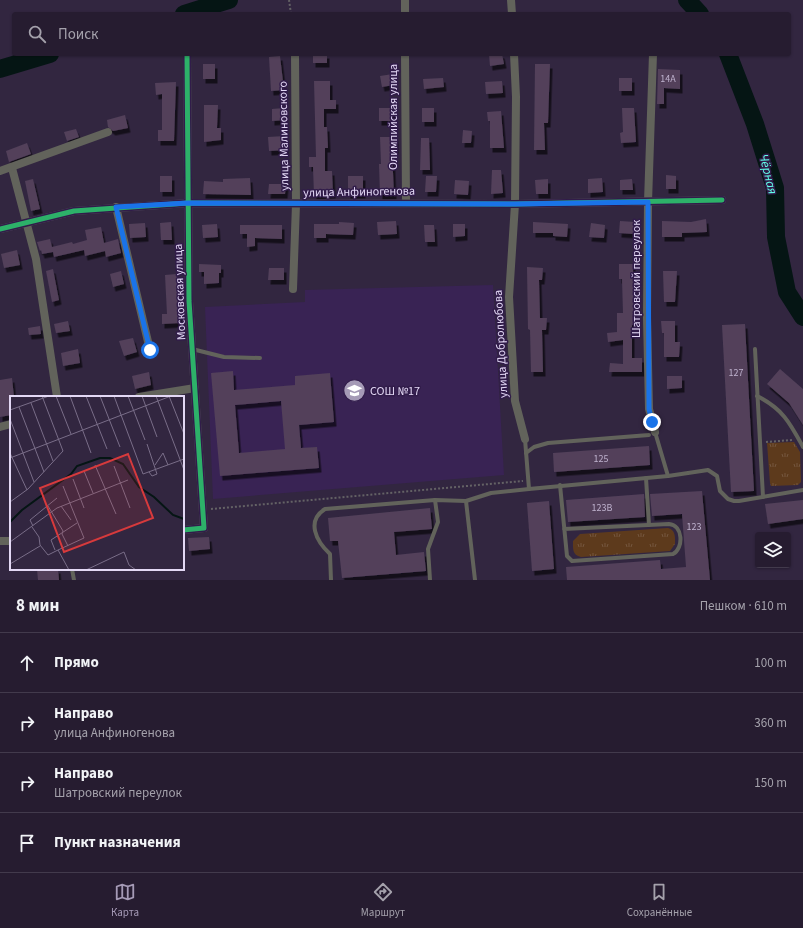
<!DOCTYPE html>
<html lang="ru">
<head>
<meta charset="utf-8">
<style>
  body { margin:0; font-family:"Source Sans 3",sans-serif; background:#2e2538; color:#f1f3f6 }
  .controls { position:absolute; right:12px; bottom:12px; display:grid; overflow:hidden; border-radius:4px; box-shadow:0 1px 3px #0004 }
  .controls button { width:36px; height:36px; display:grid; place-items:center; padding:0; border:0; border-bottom:1px solid #423a4c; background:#261c30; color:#f1f3f6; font:20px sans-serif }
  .stop { position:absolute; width:12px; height:12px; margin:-9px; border:3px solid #1a73e8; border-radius:50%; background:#fff }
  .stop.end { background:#1a73e8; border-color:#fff; box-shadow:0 1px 4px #0008 }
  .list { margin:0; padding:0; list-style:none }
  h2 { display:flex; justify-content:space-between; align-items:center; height:52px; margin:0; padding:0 16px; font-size:17px }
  h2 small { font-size:13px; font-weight:400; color:#a4a1ab }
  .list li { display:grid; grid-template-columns:26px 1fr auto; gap:12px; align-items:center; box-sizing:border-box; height:60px; padding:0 16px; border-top:1px solid #423a4c }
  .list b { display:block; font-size:15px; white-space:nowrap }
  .list p { margin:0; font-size:13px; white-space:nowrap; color:#a4a1ab }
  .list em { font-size:13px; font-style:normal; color:#a4a1ab }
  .icon { flex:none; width:22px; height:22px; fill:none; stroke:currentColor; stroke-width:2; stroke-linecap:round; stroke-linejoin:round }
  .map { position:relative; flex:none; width:803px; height:580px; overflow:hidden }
  .search { position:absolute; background:#261c30; box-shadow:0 1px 3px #0004; left:12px; right:12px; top:12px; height:44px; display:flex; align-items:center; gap:10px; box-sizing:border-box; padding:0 14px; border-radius:4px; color:#a4a1ab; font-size:15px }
  .sheet { height:292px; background:#261c30 }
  nav { display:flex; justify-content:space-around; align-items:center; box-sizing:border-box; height:56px; border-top:1px solid #423a4c; background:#261c30; font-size:11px; color:#a4a1ab }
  nav a { display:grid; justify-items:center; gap:2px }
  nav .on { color:#a59ab6 }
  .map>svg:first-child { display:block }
  .built { fill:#392354 }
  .park { fill:url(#park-tufts) }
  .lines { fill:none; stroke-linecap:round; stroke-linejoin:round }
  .river { stroke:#051514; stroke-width:18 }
  .building { fill:#52405a; fill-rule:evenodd; filter:url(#shadow) }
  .path { stroke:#646265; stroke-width:2; stroke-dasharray:2 2; stroke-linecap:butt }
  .service { stroke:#62635b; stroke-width:4 }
  .minor { stroke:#62635b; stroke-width:8 }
  .cycleway-casing { stroke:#311c4a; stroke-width:8 }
  .cycleway { stroke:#2db169; stroke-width:5 }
  .route { stroke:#1a73e8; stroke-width:5 }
  .labels { text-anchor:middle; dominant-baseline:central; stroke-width:3; stroke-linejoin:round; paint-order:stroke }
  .number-label { font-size:10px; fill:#bfb2ce }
  .street-label { font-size:12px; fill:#e3d8f5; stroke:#311c4a }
  .poi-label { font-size:12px; fill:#e3d8f5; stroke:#311c4a; text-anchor:start }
  .water-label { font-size:13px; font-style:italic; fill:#60fee8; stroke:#311c4a }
  .inset-river { fill:none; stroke:#051514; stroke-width:2 }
  .inset-road { fill:none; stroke:#796d88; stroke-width:1 }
  .view { fill:#d73a3c; fill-opacity:0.15; stroke:#d73a3c; stroke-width:2 }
  .inset-edge { fill:none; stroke:#e3d8f5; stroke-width:2 }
</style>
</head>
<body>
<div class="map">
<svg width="803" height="580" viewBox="0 0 803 580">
  <defs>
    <pattern id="park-tufts" width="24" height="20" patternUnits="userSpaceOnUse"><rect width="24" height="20" fill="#5d3a1c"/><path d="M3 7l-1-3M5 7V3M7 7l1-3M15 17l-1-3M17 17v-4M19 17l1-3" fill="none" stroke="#74563e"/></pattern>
    <filter id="shadow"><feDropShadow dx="2.5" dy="4.5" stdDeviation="0" flood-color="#0009"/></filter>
  </defs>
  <rect width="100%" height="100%" fill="#322640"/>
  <polygon class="built" points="493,285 504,475 213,499 205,307 305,302 305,290"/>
  <g class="park">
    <polygon points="794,442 800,452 801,482 798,485 771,486 770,483 767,443"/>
    <path d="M668,528c8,2 7,10 7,16l-5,7 -89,6c-9,-2 -8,-9 -8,-16l7,-7z"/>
  </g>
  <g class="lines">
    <g class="river">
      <polyline points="687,0 700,14"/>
      <polyline points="184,14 229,0"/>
      <polyline points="728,54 755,124 775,188 776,237 787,292 803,317"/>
      <polyline points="0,69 50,54"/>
    </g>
  </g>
  <g class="building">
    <rect x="313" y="54" width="14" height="9"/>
    <polygon points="489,54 502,54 504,64 490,66"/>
    <polygon points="280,56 284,90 271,91 269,57"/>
    <rect x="203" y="64" width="12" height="15"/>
    <polygon points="535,64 550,64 548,123 544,123 545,150 534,150"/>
    <polygon points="658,69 680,70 680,89 664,88 664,104 657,104"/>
    <polygon points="393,74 394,85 382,87 380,76"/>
    <polygon points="443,78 444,87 424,89 423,79"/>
    <rect x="619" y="78" width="13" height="13"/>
    <polygon points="314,81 330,81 330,100 336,100 336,109 324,109 324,127 327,127 328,148 325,148 325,171 332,171 333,194 314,195 313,167 309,167 309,157 316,157"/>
    <polygon points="502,81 503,93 486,94 485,82"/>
    <polygon points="176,82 174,141 158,141 158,130 162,130 162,94 156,95 155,83"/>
    <polygon points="204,105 218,105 217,128 221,128 221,140 204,142"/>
    <polygon points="284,108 285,120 272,121 272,109"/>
    <rect x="379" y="108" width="14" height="13"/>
    <rect x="422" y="108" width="12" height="14"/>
    <polygon points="622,108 634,108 636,142 621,143 620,133 623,132"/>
    <polygon points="501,111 504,148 490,148 490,121 488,121 487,112"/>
    <polygon points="125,115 128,128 113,131 108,127 107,120"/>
    <polygon points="76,129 79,137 67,141 64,132"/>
    <polygon points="463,130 472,131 471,143 462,143"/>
    <polygon points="285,136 286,150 269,151 268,137"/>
    <polygon points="380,137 396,137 396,150 392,150 394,195 380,195 379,164 381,164"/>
    <polygon points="421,138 429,138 430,170 420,170"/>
    <polygon points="27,143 31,154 9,162 6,151"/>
    <polygon points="492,170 501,170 503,193 491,194"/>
    <polygon points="666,175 676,176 676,189 666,189"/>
    <rect x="160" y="176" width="12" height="16"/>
    <rect x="348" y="176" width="15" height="18"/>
    <polygon points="426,176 437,176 436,192 425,192"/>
    <polygon points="250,178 251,195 203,194 204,181 223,182 223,179"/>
    <polygon points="602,178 603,192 588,193 588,179"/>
    <polygon points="33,179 40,209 31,211 25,181"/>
    <polygon points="548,179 548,194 536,194 535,180"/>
    <polygon points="632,179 633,190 620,190 620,180"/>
    <polygon points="455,180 469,181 468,195 454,194"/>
    <polygon points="269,184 286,184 285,194 268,194"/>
    <polygon points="706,219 707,232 682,233 682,237 662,237 662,221 691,222"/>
    <polygon points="396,221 397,234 378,235 377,222"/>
    <polygon points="620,221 635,222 634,234 619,233"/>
    <polygon points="171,222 172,240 161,240 160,223"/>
    <polygon points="339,222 354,223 353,235 326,234 326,238 314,238 314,224 339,224"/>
    <polygon points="533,222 568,224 567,237 553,236 553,233 533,233"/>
    <polygon points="145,223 146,237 130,238 129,224"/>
    <polygon points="591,223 605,225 604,238 589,237"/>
    <polygon points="217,224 218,237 203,238 202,225"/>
    <polygon points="453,224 465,224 465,236 453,237"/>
    <polygon points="240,225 282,225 282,239 255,238 255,246 247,247 247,234 240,234"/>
    <polygon points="424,225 434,225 435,242 425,242"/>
    <polygon points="101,227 104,243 118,239 121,253 106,257 105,251 85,256 84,250 54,257 53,252 42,254 41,250 40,251 37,242 50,239 52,247 72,242 73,244 87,240 85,230"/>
    <polygon points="17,250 20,265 4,268 1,254"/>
    <polygon points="199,264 221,265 221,273 219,273 219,283 204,284 204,272 199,272"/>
    <polygon points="619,264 633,264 634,325 632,325 632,358 642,358 642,372 609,372 610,363 623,364 623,340 608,342 607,333 617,332 617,313 623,313 622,279 619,279"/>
    <polygon points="527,267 543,268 542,280 539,280 540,318 547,318 546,330 542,330 543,372 531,372 530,330 528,329"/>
    <polygon points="269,268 284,268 284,280 268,280"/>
    <polygon points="53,269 59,300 52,302 46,271"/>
    <polygon points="121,271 124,284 113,287 110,274"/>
    <polygon points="663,271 677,271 675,302 664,302"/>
    <polygon points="177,274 180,323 162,324 162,314 167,314 165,275"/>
    <polygon points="68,321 70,331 56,333 54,324"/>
    <polygon points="661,321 675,321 675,342 680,342 679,357 664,357 664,333 662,333"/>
    <polygon points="745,324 754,491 731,492 722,325"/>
    <polygon points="40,326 41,334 29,335 28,328"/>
    <polygon points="133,338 137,352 124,356 119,341"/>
    <polygon points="78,349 80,363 63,366 61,353"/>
    <polygon points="780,369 803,389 803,425 789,403 767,384"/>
    <path d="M233,371l1,19 61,-5v-9l35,-3 4,49 -35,3 2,23 16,-1 2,21 -99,8 -9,-103zM281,401l4,48 -46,4 -4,-48z"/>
    <polygon points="149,372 151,385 135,389 132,376"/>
    <polygon points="667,376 682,376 682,388 667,389"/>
    <polygon points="12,378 14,397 9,397 11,415 0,417 0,380"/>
    <polygon points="649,446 650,465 554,472 553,453"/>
    <polygon points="702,491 710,580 567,580 566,567 660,560 661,569 686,567 682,514 652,516 650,494"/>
    <polygon points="644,494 645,517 568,522 566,500"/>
    <polygon points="803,500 803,519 768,524 765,504"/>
    <polygon points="549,501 554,569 532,571 527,503"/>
    <polygon points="430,508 432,529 394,532 396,555 424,552 426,571 342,578 338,541 330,541 328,518"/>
    <polygon points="209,537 210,549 189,551 188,538"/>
    <polygon points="37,569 58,569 59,580 38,580"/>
  </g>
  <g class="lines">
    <g class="path">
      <polyline points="289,0 291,14"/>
      <polyline points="766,442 792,440"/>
      <polyline points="211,509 523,481"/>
    </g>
    <g class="service">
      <polyline points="192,349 224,357 260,358"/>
      <polyline points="755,349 763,497"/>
      <path d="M757,396c26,13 33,27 46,51"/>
      <polyline points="526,453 534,447 548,443 649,435"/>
      <polyline points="668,476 708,470 717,476 720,491 728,499 734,501 739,501 803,490"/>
      <polyline points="646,478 649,525"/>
      <path d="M560,485l7,71 5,5 101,-7c11,-6 10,-29 -4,-30l-105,5"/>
      <polyline points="529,489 668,476 655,432"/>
      <polyline points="72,569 74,580"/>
      <path d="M331,580l-1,-26c-14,-13 -24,-33 -5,-45l110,-9 31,1"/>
      <polyline points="430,580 428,549 438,522 435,500"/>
      <polyline points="475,580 466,501 491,493 529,489 525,439"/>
    </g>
    <g class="minor">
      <polyline points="405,0 405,14"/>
      <polyline points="511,0 512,14"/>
      <polyline points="405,54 406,203"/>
      <polyline points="514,54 516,97 515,204 509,297 515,401 525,439"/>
      <polyline points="653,54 648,202 647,318 649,409 655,432"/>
      <polyline points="12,168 36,259 57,397"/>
      <polyline points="0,171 108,132"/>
      <polyline points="116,207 150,350"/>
      <polyline points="0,229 74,211 188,203 515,204 722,200"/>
      <polyline points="293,289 296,204 295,54"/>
      <polyline points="139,397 195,388"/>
      <polyline points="0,427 11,424"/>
      <polyline points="183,530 204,528 189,301 187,54"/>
      <polyline points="0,541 11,541"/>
    </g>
    <defs>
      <g id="cycleway">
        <polyline points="0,229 74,211 188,203 515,204 722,200"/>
        <polyline points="183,530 204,528 189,301 187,54"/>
      </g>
    </defs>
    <use href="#cycleway" class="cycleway-casing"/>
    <use href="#cycleway" class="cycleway"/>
  </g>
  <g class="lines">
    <polyline class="route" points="150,350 116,207 188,203 515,204 648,202 649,409 652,422"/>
  </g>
  <defs>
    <symbol id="school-disc" viewBox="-11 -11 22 22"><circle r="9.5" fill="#a59ab6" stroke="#311c4a"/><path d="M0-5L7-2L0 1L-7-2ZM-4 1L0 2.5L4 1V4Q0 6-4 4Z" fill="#fff"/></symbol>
  </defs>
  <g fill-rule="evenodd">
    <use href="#school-disc" x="342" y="378" width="25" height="25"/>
  </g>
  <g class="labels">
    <g class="number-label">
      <text x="668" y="79">14А</text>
      <text x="736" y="373">127</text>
      <text x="601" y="459">125</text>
      <text x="602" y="508">123В</text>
      <text x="694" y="527">123</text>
    </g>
    <g class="street-label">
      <text transform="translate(393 117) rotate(-90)">Олимпийская улица</text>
      <text transform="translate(284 136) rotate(-91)">улица Малиновского</text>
      <text transform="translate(359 192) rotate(-1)">улица Анфиногенова</text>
      <text transform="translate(636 279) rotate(-90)">Шатровский переулок</text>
      <text transform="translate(180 292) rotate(-92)">Московская улица</text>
      <text transform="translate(501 344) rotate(-93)">улица Добролюбова</text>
    </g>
    <g class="poi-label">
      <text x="370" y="391">СОШ №17</text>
    </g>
    <g class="water-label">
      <text transform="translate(768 174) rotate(76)">Чёрная</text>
    </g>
  </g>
  <g transform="translate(10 396)">
    <rect width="174" height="174" fill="#322640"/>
    <path class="inset-river" d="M0,126l12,-12 49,-36 6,-8 23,-8h10l13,6 16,23 15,10 19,18 11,4"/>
    <path class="inset-road" d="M46,0l15,38M60,0l21,57M76,0l21,53M90,0l20,51M104,0l29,78 41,-15M118,0l17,44M132,0l15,41M146,0l28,74M159,0l15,38M21,7l22,58M9,11l25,65M0,14l39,-14M0,23l24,63M137,48l10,30 -5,2 -3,-4M0,57l17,37M153,57l5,12M0,62l161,-62M85,69l21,49M145,69l8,-12M104,70l16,42M74,75l9,22M63,83l11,29M53,90l21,52 -26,12 11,20M0,106l18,-13 35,-38 -21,-55M38,110l15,25 -1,3 6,12M51,110l10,14M23,130l-3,-6 27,-22M22,131l7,10 1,8 8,10 10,-5M0,146l47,-34 71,-28M45,154l-4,-10 26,-17M0,168l30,-18M76,174l38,-18 5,13 7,5"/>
    <path class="view" d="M118,58l25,64 -89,34 -24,-64z"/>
    <rect width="174" height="174" class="inset-edge"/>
  </g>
</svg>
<div class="controls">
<button><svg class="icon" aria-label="layers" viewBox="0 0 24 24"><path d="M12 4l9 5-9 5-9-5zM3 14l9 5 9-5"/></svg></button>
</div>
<div class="stop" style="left:150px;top:350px"></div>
<div class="stop end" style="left:652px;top:422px"></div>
<div class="search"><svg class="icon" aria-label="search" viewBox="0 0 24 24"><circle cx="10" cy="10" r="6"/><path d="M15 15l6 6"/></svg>Поиск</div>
</div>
<section class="sheet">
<h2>8 мин<small>Пешком · 610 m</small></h2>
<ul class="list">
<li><svg class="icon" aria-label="ahead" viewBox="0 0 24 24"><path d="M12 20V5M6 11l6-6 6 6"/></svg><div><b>Прямо</b></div><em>100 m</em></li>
<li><svg class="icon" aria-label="right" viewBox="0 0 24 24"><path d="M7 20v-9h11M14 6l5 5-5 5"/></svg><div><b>Направо</b><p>улица Анфиногенова</p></div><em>360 m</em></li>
<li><svg class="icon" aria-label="right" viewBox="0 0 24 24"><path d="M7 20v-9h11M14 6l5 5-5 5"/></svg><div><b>Направо</b><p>Шатровский переулок</p></div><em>150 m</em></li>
<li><svg class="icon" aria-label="arrive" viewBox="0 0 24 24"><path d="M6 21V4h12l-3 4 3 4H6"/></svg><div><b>Пункт назначения</b></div></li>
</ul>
</section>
<nav>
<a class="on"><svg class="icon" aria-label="map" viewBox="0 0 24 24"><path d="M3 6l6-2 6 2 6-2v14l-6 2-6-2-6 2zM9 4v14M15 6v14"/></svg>Карта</a>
<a><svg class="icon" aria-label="directions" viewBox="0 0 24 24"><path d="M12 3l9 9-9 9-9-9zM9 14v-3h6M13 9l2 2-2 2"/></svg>Маршрут</a>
<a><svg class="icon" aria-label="saved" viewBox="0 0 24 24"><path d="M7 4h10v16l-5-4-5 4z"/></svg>Сохранённые</a>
</nav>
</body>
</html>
